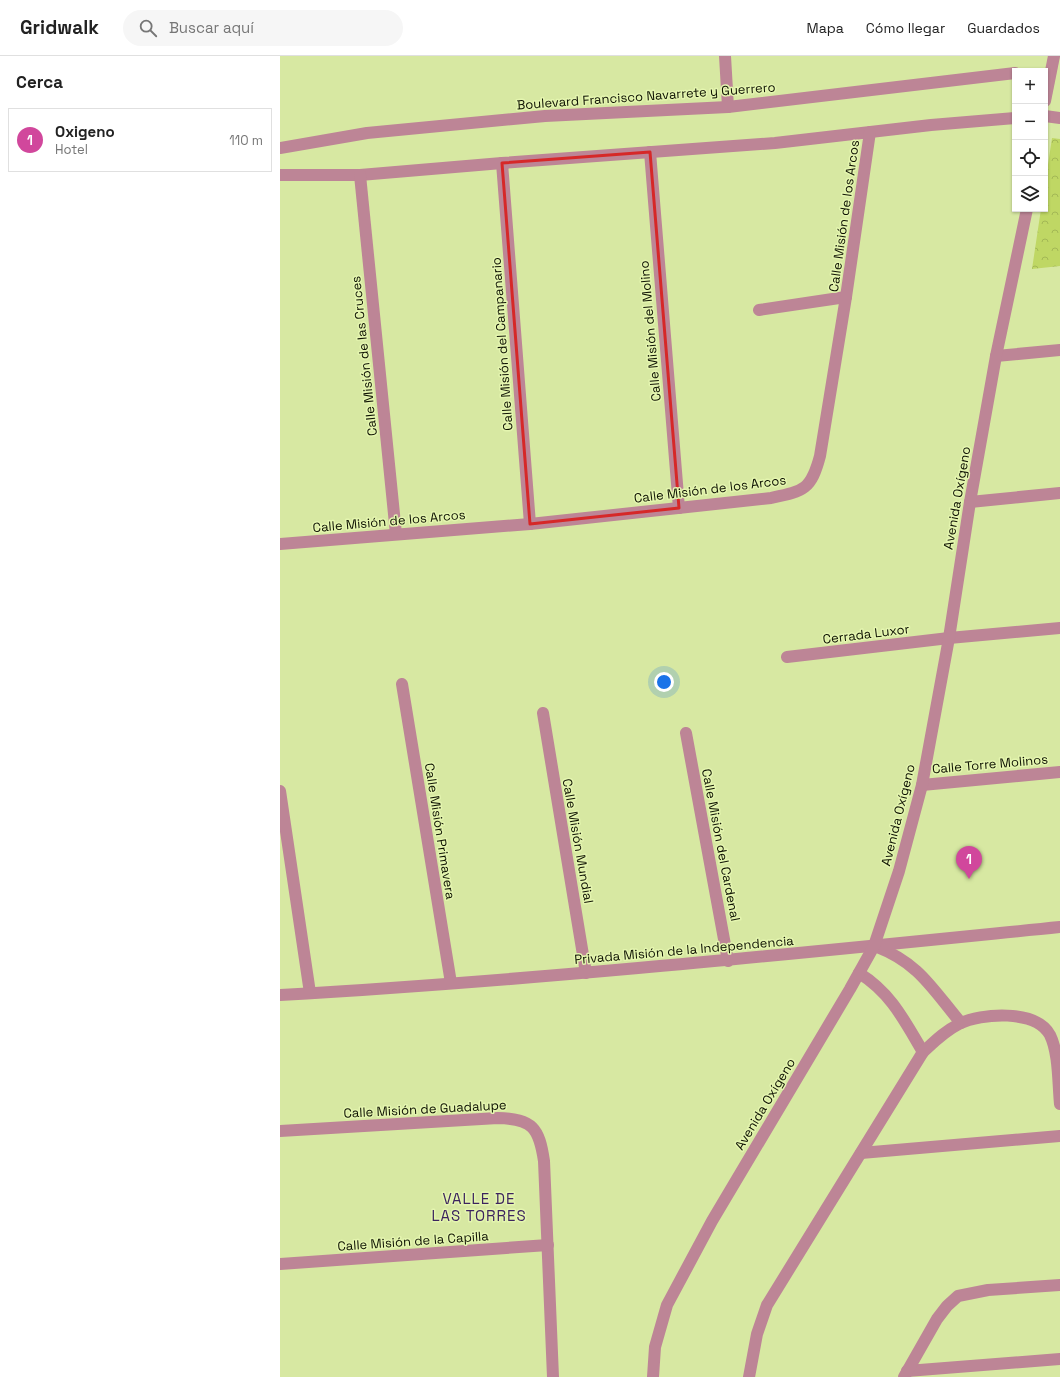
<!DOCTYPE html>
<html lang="es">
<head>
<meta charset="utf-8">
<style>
  body { margin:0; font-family:"Space Grotesk",sans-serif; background:#f6f6f6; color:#222 }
  .controls { position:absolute; right:12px; top:12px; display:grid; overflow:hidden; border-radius:0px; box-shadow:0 1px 3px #0004 }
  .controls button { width:36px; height:36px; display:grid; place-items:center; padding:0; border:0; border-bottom:1px solid #e0e0e0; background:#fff; color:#222; font:20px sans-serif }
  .you { position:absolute; left:384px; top:626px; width:14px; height:14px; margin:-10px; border:3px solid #fff; border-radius:50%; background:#1a73e8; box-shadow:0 0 0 6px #1a73e833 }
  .badge { display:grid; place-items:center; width:26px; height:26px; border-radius:50%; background:#0f766e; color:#fff; font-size:13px; font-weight:700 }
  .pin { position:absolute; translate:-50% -33px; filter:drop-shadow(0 1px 2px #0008) }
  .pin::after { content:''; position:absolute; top:21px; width:14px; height:12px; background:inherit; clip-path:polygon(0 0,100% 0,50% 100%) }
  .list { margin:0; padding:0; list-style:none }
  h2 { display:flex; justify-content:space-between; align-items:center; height:52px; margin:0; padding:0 16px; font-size:17px }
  h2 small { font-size:13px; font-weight:400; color:#767676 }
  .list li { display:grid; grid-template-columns:26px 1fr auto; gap:12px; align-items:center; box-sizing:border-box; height:64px; margin:0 8px 8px; padding:0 8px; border:1px solid #e0e0e0; border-radius:0px }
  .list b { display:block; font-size:15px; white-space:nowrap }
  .list p { margin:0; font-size:13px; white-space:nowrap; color:#767676 }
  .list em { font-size:13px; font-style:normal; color:#767676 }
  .icon { flex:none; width:22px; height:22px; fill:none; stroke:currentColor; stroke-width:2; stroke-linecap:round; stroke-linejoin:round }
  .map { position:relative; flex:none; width:780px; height:1321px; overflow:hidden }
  header { display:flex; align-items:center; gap:24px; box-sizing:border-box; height:56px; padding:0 20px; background:#fff; border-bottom:1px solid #e0e0e0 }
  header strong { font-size:19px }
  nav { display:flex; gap:22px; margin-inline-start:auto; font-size:14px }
  .search { width:280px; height:36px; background:#f6f6f6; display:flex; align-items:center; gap:10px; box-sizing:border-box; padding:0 14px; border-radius:22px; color:#767676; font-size:15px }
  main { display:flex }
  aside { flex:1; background:#fff }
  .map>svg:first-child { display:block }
  .forest { fill:url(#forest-crowns) }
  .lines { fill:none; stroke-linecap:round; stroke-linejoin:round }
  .street { stroke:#bd8596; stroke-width:12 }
  .marked { fill:none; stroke:#d62828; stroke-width:3; stroke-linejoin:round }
  .labels { text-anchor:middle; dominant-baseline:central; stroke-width:3; stroke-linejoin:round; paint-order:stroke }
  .street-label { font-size:13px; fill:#0d1100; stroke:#e4f5af }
  .quarter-label { font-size:15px; letter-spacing:1px; fill:#3c245e; stroke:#e4f5af }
</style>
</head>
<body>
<header>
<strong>Gridwalk</strong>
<div class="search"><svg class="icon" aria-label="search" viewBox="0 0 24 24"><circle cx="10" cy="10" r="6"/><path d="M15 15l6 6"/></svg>Buscar aquí</div>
<nav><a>Mapa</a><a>Cómo llegar</a><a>Guardados</a></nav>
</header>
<main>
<aside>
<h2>Cerca<small></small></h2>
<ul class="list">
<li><span class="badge" style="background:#d1479c">1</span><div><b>Oxigeno</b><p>Hotel</p></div><em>110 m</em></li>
</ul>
</aside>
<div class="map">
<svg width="780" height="1321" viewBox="0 0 780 1321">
  <defs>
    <pattern id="forest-crowns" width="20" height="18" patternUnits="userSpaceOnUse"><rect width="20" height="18" fill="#bfd764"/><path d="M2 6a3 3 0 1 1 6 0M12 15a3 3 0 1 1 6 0" fill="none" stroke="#a3b855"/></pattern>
  </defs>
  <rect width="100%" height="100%" fill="#d7e8a2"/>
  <polygon class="forest" points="772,82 780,83 780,210 752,213 761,153 765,153 765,129"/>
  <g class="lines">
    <g class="street">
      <polyline points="445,0 448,51"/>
      <polyline points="765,45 774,0"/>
      <polyline points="765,60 780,62"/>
      <polyline points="0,92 87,77 265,60 448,51 735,17"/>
      <polyline points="370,96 399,452"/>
      <polyline points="222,107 250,468"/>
      <polyline points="0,119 80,119 222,107 495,87 651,69 735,62"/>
      <polyline points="80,119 116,478"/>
      <polyline points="479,254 566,241"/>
      <polyline points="716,300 780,294"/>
      <polyline points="690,446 780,437"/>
      <path d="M0,488l250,-20 241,-26c33,-7 40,-8 49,-42l26,-159 24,-165"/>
      <polyline points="507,601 669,582 780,572"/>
      <polyline points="122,628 171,927"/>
      <polyline points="263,657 306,917"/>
      <polyline points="406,677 448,905"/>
      <polyline points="642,729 780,716"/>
      <polyline points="0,735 30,937"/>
      <path d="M597,891c42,16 56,43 84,76"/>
      <path d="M579,917c32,20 45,47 64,79"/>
      <path d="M0,939c261,-15 520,-42 780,-68"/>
      <path d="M0,1075l218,-13c35,1 41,10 46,43l9,216"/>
      <polyline points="581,1097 780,1080"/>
      <polyline points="0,1208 268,1189"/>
      <polyline points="627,1315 780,1303"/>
      <polyline points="373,1321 375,1291 387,1249 432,1165 570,933 594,890 619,815 642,729 669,582 690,446 716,300 747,153"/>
      <path d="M469,1321l8,-43 10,-29 156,-253c12,-11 22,-21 36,-28 22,-11 77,-15 91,11 9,18 8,50 10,69"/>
      <polyline points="624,1321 657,1263 667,1250 678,1240 708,1234 780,1229"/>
    </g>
  </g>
  <path class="marked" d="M370,96l29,356 -149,16 -28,-361z"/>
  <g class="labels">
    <g class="street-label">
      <text transform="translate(366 40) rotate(-4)">Boulevard Francisco Navarrete y Guerrero</text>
      <text transform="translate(564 160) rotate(-82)">Calle Misión de los Arcos</text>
      <text transform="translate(370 275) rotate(-95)">Calle Misión del Molino</text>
      <text transform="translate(222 288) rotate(-94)">Calle Misión del Campanario</text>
      <text transform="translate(84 300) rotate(-96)">Calle Misión de las Cruces</text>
      <text transform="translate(430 433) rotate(-7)">Calle Misión de los Arcos</text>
      <text transform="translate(677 442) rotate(-80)">Avenida Oxígeno</text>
      <text transform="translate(109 465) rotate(-5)">Calle Misión de los Arcos</text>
      <text transform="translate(586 578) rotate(-7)">Cerrada Luxor</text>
      <text transform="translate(710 708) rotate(-5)">Calle Torre Molinos</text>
      <text transform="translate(618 759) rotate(-76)">Avenida Oxígeno</text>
      <text transform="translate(160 775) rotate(81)">Calle Misión Primavera</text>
      <text transform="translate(298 785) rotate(80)">Calle Misión Mundial</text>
      <text transform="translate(441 789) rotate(79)">Calle Misión del Cardenal</text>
      <text transform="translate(404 894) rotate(-5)">Privada Misión de la Independencia</text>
      <text transform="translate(485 1048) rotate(-59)">Avenida Oxígeno</text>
      <text transform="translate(145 1053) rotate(-3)">Calle Misión de Guadalupe</text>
      <text transform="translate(133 1185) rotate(-4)">Calle Misión de la Capilla</text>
    </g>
    <g class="quarter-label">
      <text x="199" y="1142">VALLE DE<tspan x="199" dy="17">LAS TORRES</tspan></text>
    </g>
  </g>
</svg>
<div class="controls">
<button>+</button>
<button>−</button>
<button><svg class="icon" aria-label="locate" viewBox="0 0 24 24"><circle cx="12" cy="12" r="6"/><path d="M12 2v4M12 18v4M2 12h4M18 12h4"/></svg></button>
<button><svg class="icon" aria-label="layers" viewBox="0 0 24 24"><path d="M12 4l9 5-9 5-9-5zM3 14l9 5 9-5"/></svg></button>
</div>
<div class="you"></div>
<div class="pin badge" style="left:689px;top:823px;background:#d1479c">1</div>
</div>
</main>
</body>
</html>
